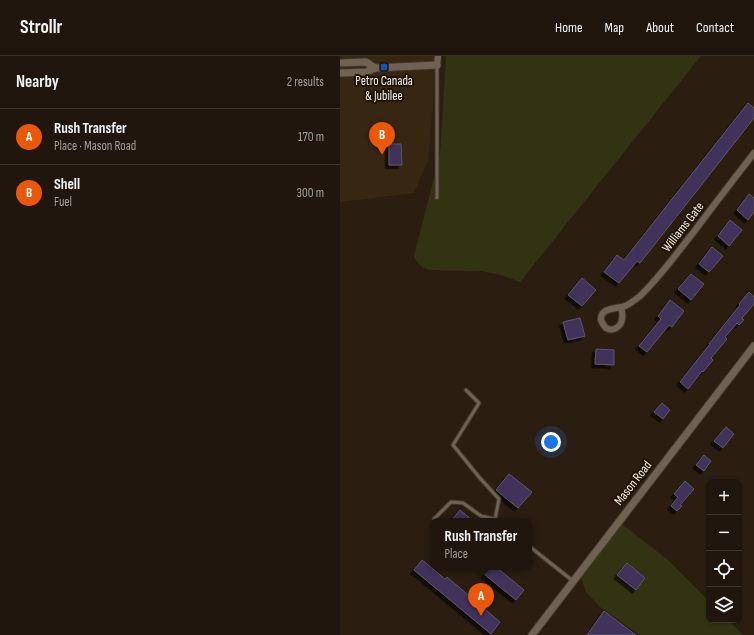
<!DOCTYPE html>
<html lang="en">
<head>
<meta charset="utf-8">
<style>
  body { margin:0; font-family:"Sofia Sans Condensed",sans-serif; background:#281f16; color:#f1f3f6 }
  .controls { position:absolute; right:12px; bottom:12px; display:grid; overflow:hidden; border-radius:8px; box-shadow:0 1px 3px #0004 }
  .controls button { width:36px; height:36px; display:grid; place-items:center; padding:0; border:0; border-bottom:1px solid #3d352e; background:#20160d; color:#f1f3f6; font:20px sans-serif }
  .you { position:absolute; left:211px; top:386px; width:14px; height:14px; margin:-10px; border:3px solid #fff; border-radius:50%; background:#1a73e8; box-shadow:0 0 0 6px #1a73e833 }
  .badge { display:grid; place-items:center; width:26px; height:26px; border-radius:50%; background:#ea580c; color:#fff; font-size:13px; font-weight:700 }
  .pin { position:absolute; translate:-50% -33px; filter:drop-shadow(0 1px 2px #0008) }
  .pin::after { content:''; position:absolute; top:21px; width:14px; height:12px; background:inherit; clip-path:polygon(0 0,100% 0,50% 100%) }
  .popup { position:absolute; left:90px; top:462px; width:102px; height:52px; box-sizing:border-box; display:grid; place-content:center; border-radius:8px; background:#20160d; filter:drop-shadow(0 1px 3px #0005); font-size:13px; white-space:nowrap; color:#a29f9d }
  .popup b { font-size:15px; color:#f1f3f6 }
  .popup::after { content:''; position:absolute; left:50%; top:100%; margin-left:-8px; border:8px solid transparent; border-top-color:#20160d }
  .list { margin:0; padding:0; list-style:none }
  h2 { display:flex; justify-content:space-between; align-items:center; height:52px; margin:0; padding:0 16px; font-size:17px }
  h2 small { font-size:13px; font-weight:400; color:#a29f9d }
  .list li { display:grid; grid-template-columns:26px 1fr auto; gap:12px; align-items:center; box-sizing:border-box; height:56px; padding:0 16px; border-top:1px solid #3d352e }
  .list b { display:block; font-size:15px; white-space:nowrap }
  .list p { margin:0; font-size:13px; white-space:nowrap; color:#a29f9d }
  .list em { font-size:13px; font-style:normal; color:#a29f9d }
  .icon { flex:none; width:22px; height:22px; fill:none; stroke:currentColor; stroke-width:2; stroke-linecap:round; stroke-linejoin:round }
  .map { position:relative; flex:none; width:414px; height:579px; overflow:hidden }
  header { display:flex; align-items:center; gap:24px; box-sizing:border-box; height:56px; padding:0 20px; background:#20160d; border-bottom:1px solid #3d352e }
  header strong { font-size:19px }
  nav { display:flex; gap:22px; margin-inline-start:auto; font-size:14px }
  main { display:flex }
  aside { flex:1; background:#20160d }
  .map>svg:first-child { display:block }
  .built { fill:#372612 }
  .green { fill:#323313 }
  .building { fill:#3f325a; stroke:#5b5669; filter:url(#shadow) }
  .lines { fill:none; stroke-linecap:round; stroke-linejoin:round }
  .service-casing { stroke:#41372e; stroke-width:5 }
  .minor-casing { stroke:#41372e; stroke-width:8 }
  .tertiary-casing { stroke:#41372e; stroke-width:9 }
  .service { stroke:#706252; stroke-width:3 }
  .minor { stroke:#706252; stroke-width:6 }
  .tertiary { stroke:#706252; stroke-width:7 }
  .transit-dot { fill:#1a4fb4; stroke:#211508; stroke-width:1.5 }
  .labels { text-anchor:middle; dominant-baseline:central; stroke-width:4; stroke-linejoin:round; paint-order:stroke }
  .poi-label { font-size:13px; fill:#faf1e8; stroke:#211508 }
  .street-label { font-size:13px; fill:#faf1e8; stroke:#211508 }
</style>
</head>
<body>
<header>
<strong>Strollr</strong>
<nav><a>Home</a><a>Map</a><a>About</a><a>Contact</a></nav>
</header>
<main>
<aside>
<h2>Nearby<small>2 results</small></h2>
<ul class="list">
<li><span class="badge">A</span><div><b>Rush Transfer</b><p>Place · Mason Road</p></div><em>170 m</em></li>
<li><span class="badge">B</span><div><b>Shell</b><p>Fuel</p></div><em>300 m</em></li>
</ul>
</aside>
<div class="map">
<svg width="414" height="579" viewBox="0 0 414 579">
  <defs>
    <filter id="shadow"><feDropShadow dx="-3.5" dy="3.5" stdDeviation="0" flood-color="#0009"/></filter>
  </defs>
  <rect width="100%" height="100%" fill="#2b1e11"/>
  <polygon class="built" points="0,0 96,0 95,25 88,105 74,137 0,146"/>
  <g class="green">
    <path d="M106,0h255l-181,226 -19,-7 -20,-4 -52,-1c-8,-3 -12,-6 -15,-14l26,-101z"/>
    <polygon points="282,468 329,505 369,545 369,564 388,564 403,579 300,579 260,551 246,536 241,521"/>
  </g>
  <g class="building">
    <polygon points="408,47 414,52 414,62 300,207 297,205 279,227 264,216 277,199 284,204"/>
    <polygon points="49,88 61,88 62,109 49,109"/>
    <polygon points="409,138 414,142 414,156 408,164 397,154"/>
    <polygon points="390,164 402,174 389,190 378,180"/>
    <polygon points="372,191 383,200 369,216 359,208"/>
    <polygon points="351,218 364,228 351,244 338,233"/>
    <polygon points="242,222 256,234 242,250 228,239"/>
    <polygon points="409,236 414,241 414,248 402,262 404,264 399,269 397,267 385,281 387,283 371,302 373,304 363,316 362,315 348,333 340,326 370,288 369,288 400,249 399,248"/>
    <polygon points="330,244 344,255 332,271 329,269 307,296 299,290 321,263 318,260"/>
    <polygon points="240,262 245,280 228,284 223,266"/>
    <polygon points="256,293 274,294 274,309 255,308"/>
    <polygon points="322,347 330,354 323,363 314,356"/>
    <polygon points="386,371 394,378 383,392 374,385"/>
    <polygon points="364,399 371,405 364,415 356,409"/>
    <polygon points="169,418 192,436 178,452 156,434"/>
    <polygon points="345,425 354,433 340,449 342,450 337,455 331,450 338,441 334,438"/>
    <polygon points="120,454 133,465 111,465"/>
    <polygon points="82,504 105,523 107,521 160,566 151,578 74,514"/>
    <polygon points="287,507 305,522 296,534 277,519"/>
    <polygon points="149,511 156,511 184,534 176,544 144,518"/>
    <polygon points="264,555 296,579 247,579"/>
  </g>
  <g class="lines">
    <defs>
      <g id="service">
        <polyline points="97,142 97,9"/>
        <polyline points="126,334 139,347 113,389 139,421 159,443 155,463 157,465"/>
        <polyline points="95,465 94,463 111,446 123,447 141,460 155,463"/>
        <polyline points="189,490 233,525"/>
      </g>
      <g id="minor">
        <polyline points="97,9 98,0"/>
        <path d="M281,251c1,4 2,9 1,12 -1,8 -9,13 -16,9 -2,-2 -4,-5 -5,-8 -1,-13 16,-11 24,-14 5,-2 10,-6 15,-10 20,-19 36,-42 53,-63 20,-27 41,-54 61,-80"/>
      </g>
      <g id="tertiary">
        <polyline points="0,7 26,6 35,12"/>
        <polyline points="0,17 26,16 35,12 97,9"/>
        <polyline points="192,579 414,290"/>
      </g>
    </defs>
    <use href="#service" class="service-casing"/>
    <use href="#minor" class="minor-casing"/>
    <use href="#tertiary" class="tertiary-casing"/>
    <use href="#service" class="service"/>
    <use href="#minor" class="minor"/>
    <use href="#tertiary" class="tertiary"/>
  </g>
  <rect class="transit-dot" x="40" y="7" width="8" height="8" rx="2"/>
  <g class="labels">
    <g class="poi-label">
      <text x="44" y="25">Petro Canada<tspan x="44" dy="15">&amp; Jubilee</tspan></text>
    </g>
    <g class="street-label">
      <text transform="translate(343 171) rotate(-52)">Williams Gate</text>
      <text transform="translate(293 427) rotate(-52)">Mason Road</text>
    </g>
  </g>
</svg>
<div class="controls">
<button>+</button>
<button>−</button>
<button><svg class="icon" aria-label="locate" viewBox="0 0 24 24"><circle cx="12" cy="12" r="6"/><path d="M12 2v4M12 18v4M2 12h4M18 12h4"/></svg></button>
<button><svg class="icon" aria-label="layers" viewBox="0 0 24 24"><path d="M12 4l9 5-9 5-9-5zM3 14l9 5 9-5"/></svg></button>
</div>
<div class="you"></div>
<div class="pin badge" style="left:141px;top:560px">A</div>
<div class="popup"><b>Rush Transfer</b>Place</div>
<div class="pin badge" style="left:42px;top:99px">B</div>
</div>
</main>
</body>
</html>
